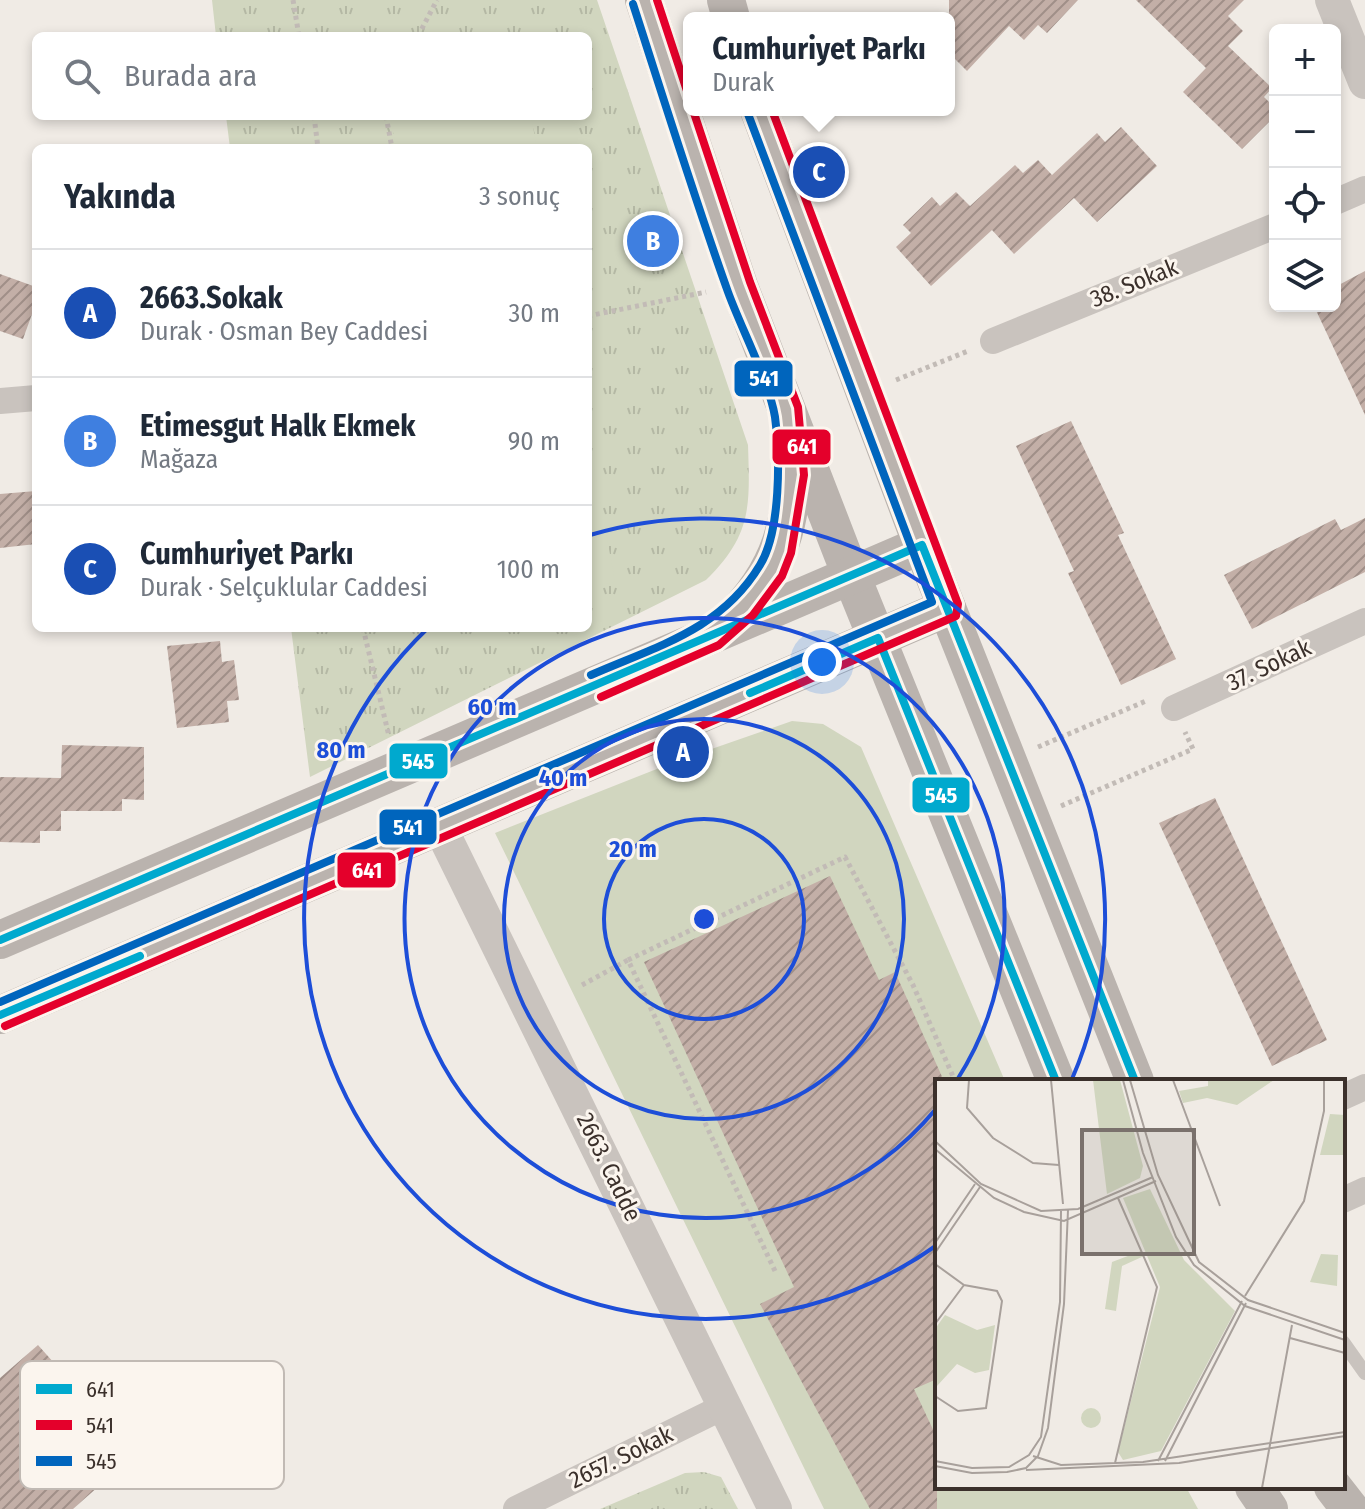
<!DOCTYPE html>
<html lang="tr">
<head>
<meta charset="utf-8">
<style>
  body { margin:0; font-family:"Fira Sans Condensed",sans-serif; background:#f6f6f7; color:#1f2937 }
  .controls { position:absolute; right:24px; top:24px; display:grid; overflow:hidden; border-radius:12px; box-shadow:0 4px 12px #0003 }
  .controls button { width:72px; height:72px; display:grid; place-items:center; padding:0; border:0; border-bottom:2px solid #e0e1e3; background:#fff; color:#1f2937; font:40px sans-serif }
  .you { position:absolute; left:822px; top:662px; width:28px; height:28px; margin:-20px; border:6px solid #fff; border-radius:50%; background:#1a73e8; box-shadow:0 0 0 12px #1a73e833 }
  .badge { display:grid; place-items:center; width:52px; height:52px; border-radius:50%; background:#0f766e; color:#fff; font-size:26px; font-weight:700 }
  .pin { position:absolute; translate:-50% -50%; border:4px solid #fff; box-shadow:0 2px 8px #0006 }
  .popup { position:absolute; left:683px; top:12px; width:272px; height:104px; box-sizing:border-box; display:grid; place-content:center; border-radius:12px; background:#fff; filter:drop-shadow(0 2px 6px #0005); font-size:26px; white-space:nowrap; color:#747a83 }
  .popup b { font-size:30px; color:#1f2937 }
  .popup::after { content:''; position:absolute; left:50%; top:100%; margin-left:-16px; border:16px solid transparent; border-top-color:#fff }
  .list { margin:0; padding:0; list-style:none }
  h2 { display:flex; justify-content:space-between; align-items:center; height:104px; margin:0; padding:0 32px; font-size:34px }
  h2 small { font-size:26px; font-weight:400; color:#747a83 }
  .list li { display:grid; grid-template-columns:52px 1fr auto; gap:24px; align-items:center; box-sizing:border-box; height:128px; padding:0 32px; border-top:2px solid #e0e1e3 }
  .list b { display:block; font-size:30px; white-space:nowrap }
  .list p { margin:0; font-size:26px; white-space:nowrap; color:#747a83 }
  .list em { font-size:26px; font-style:normal; color:#747a83 }
  .icon { flex:none; width:44px; height:44px; fill:none; stroke:currentColor; stroke-width:2; stroke-linecap:round; stroke-linejoin:round }
  .map { position:relative; flex:none; width:1365px; height:1509px; overflow:hidden }
  .search { position:absolute; background:#fff; box-shadow:0 4px 12px #0003; left:32px; top:32px; width:560px; height:88px; display:flex; align-items:center; gap:20px; box-sizing:border-box; padding:0 28px; border-radius:12px; color:#747a83; font-size:30px }
  .panel { position:absolute; background:#fff; box-shadow:0 4px 12px #0003; left:32px; top:144px; width:560px; height:488px; border-radius:12px }
  .map>svg:first-child { display:block }
  .grass { fill:url(#grass-tufts) }
  .pitch { fill:#d1d6bf }
  .building { fill:url(#building-hatch) }
  .lines { fill:none; stroke-linecap:round; stroke-linejoin:round }
  .path { stroke:#c2bbb6; stroke-width:5; stroke-dasharray:4 4; stroke-linecap:butt }
  .service { stroke:#c9c3be; stroke-width:14 }
  .minor { stroke:#c9c3be; stroke-width:26 }
  .tertiary { stroke:#c9c3be; stroke-width:34 }
  .secondary { stroke:#bab3ae; stroke-width:38 }
  .bus-1-casing { stroke:#fbf5ee; stroke-width:14 }
  .bus-2-casing { stroke:#fbf5ee; stroke-width:14 }
  .bus-3-casing { stroke:#fbf5ee; stroke-width:14 }
  .bus-1 { stroke:#00a9ce; stroke-width:8 }
  .bus-2 { stroke:#e4002b; stroke-width:8 }
  .bus-3 { stroke:#0065bd; stroke-width:8 }
  .ring { fill:none; stroke:#1d4ed8; stroke-width:4 }
  .labels { text-anchor:middle; dominant-baseline:central; stroke-width:6; stroke-linejoin:round; paint-order:stroke }
  .street-label { font-size:24px; fill:#3b302b; stroke:#fbf5ee }
  .inset-road { fill:none; stroke:#a8a09b; stroke-width:2 }
  .view { fill:#7a716c; fill-opacity:0.15; stroke:#7a716c; stroke-width:4 }
  .inset-edge { fill:none; stroke:#3b302b; stroke-width:4 }
  .key { fill:#fbf5ee; stroke:#c1bab4; stroke-width:2 }
  .key-label { font-size:22px; fill:#3b302b }
  .centre { fill:#1d4ed8; stroke:#fbf5ee; stroke-width:4 }
  .ring-label { font-size:24px; text-anchor:middle; font-weight:bold; fill:#1d4ed8; stroke:#fbf5ee; stroke-width:6; stroke-linejoin:round; paint-order:stroke }
  .line-badge { stroke:#fbf5ee; stroke-width:3 }
  .badge-label { font-size:22px; text-anchor:middle; font-weight:bold; fill:#fff }
</style>
</head>
<body>
<div class="map">
<svg width="1365" height="1509" viewBox="0 0 1365 1509">
  <defs>
    <pattern id="grass-tufts" width="24" height="20" patternUnits="userSpaceOnUse" patternTransform="scale(2)"><rect width="24" height="20" fill="#d1d6bf"/><path d="M3 7l-1-3M5 7V3M7 7l1-3M15 17l-1-3M17 17v-4M19 17l1-3" fill="none" stroke="#b4b8a4"/></pattern>
    <pattern id="building-hatch" width="6" height="6" patternUnits="userSpaceOnUse" patternTransform="scale(2)"><rect width="6" height="6" fill="#c3afa7"/><path d="M-1 1l2-2M0 6l6-6M5 7l2-2" fill="none" stroke="#a08f88"/></pattern>
  </defs>
  <rect width="100%" height="100%" fill="#f0ebe5"/>
  <g class="grass">
    <path d="M212,0h385l151,445c2,61 4,90 -42,135l-396,197 -19,-149h297v-480h-358l-4,-32h362v-80h-372z"/>
    <polygon points="704,1472 721,1477 738,1509 600,1509 685,1473"/>
  </g>
  <g class="pitch">
    <polygon points="390,116 531,116 537,148 396,148"/>
    <polygon points="588,433 615,582 588,587"/>
    <polygon points="792,721 823,724 861,747 1005,1081 937,1081 937,1487 1186,1487 1198,1509 824,1509 495,833 677,761"/>
  </g>
  <g class="building">
    <polygon points="949,0 1078,0 1047,33 1038,25 1024,40 1009,26 967,71 949,53"/>
    <polygon points="1136,0 1244,0 1228,16 1243,31 1228,46 1272,88 1264,97 1275,108 1275,116 1242,149 1183,92 1206,68"/>
    <polygon points="1121,127 1157,166 1097,222 1074,198 1014,254 992,230 931,286 896,247 911,233 903,225 932,197 940,206 956,192 970,206 1015,165 1023,173 1038,160 1052,175 1097,133 1105,142"/>
    <polygon points="1365,271 1365,415 1314,306 1335,306 1335,287"/>
    <polygon points="0,274 36,287 36,303 23,339 0,331"/>
    <polygon points="1071,421 1124,533 1118,535 1176,659 1121,685 1068,573 1074,571 1016,446"/>
    <polygon points="36,491 36,544 0,548 0,494"/>
    <polygon points="1365,518 1365,572 1252,629 1224,575 1335,519 1341,530"/>
    <polygon points="220,641 222,662 234,660 239,700 227,701 229,722 177,728 167,646"/>
    <polygon points="62,745 144,747 144,800 122,799 122,811 61,811 61,831 40,831 40,843 0,842 0,777 61,778"/>
    <polygon points="1215,798 1327,1040 1272,1066 1159,823"/>
    <polygon points="830,876 879,980 895,972 944,1081 937,1081 937,1379 914,1389 937,1438 937,1509 870,1509 806,1390 760,1304 794,1287 644,962"/>
    <polygon points="38,1345 135,1454 73,1509 0,1509 0,1378"/>
  </g>
  <g class="lines">
    <g class="path">
      <polyline points="293,0 299,36"/>
      <polyline points="418,36 437,0"/>
      <polyline points="314,116 318,148"/>
      <polyline points="386,116 392,148"/>
      <polyline points="588,316 706,292"/>
      <polyline points="896,380 968,351"/>
      <polyline points="363,628 389,736"/>
      <polyline points="1038,747 1146,701"/>
      <polyline points="1061,806 1193,749 1185,732"/>
      <polyline points="582,985 628,960"/>
      <polyline points="775,1271 628,960 845,857 913,985 955,1081"/>
    </g>
    <polyline class="service" points="1343,1342 1365,1373"/>
    <g class="minor">
      <polyline points="1335,202 1365,189"/>
      <polyline points="993,341 1275,226"/>
      <polyline points="0,401 36,398"/>
      <polyline points="1174,708 1365,621"/>
      <polyline points="1343,1097 1365,1087"/>
      <polyline points="1343,1200 1365,1190"/>
      <polyline points="516,1509 727,1405"/>
    </g>
    <g class="tertiary">
      <polyline points="1332,0 1365,82"/>
      <polyline points="440,827 775,1509"/>
    </g>
    <g class="secondary">
      <polyline points="644,0 739,286 843,555 1056,1081"/>
      <polyline points="726,0 731,18"/>
      <polyline points="759,110 922,545 1135,1081"/>
      <path d="M727,623c53,-50 70,-107 63,-179"/>
      <polyline points="0,940 922,545"/>
      <polyline points="0,1015 947,608"/>
      <polyline points="1254,1487 1269,1509"/>
      <polyline points="1333,1487 1350,1509"/>
    </g>
    <defs>
      <g id="bus-1">
        <polyline points="750,693 878,638 1056,1081"/>
        <polyline points="0,940 922,545 1135,1081"/>
        <polyline points="0,1015 140,956"/>
      </g>
      <g id="bus-2">
        <polyline points="657,0 689,97"/>
        <polyline points="601,697 719,645 753,615 782,576 791,553 804,475 798,407 750,282 693,110"/>
        <polyline points="5,1026 956,616 958,604 772,110"/>
      </g>
      <g id="bus-3">
        <path d="M591,675c66,-29 130,-45 169,-110 21,-34 20,-110 15,-148 -6,-36 -34,-89 -47,-125 -34,-95 -64,-192 -95,-288"/>
        <polyline points="0,1002 932,602 748,114"/>
      </g>
    </defs>
    <use href="#bus-1" class="bus-1-casing"/>
    <use href="#bus-2" class="bus-2-casing"/>
    <use href="#bus-3" class="bus-3-casing"/>
    <use href="#bus-1" class="bus-1"/>
    <use href="#bus-2" class="bus-2"/>
    <use href="#bus-3" class="bus-3"/>
  </g>
  <g class="ring">
    <circle cx="704" cy="919" r="100"/>
    <circle cx="704" cy="919" r="200"/>
    <path d="M935 1110A300 300 0 1 1 957 1080"/>
    <path d="M937 1245A401 401 0 0 1 428 628M590 535A401 401 0 0 1 1072 1079"/>
  </g>
  <g class="labels">
    <g class="street-label">
      <text transform="translate(1134 283) rotate(-22)">38. Sokak</text>
      <text transform="translate(1269 665) rotate(-25)">37. Sokak</text>
      <text transform="translate(609 1167) rotate(64)">2663. Cadde</text>
      <text transform="translate(621 1457) rotate(-26)">2657. Sokak</text>
    </g>
  </g>
  <g transform="translate(935 1079)">
    <rect width="410" height="410" fill="#f0ebe5"/>
    <path d="M158,1h27l23,86 -3,12 -33,16zM206,172l3,5 -22,10 -6,45 -11,-2 7,-47zM386,175l17,1 -1,31 -27,-4zM10,236l32,15 18,-5 -6,45 -14,3 -18,-9 -20,22 -2,-57zM146 339a10 10 0 1 1 20 0a10 10 0 1 1-20 0Z" fill="#d1d6bf"/>
    <path d="M273,1h66l-37,25 -30,-7 -24,5 -4,-12 29,-5z" fill="#d1d6bf"/>
    <path d="M395,35l15,1v40h-25zM215,110l34,71 51,51 -74,140 -38,9 -5,-8 42,-165 -37,-89z" fill="#d1d6bf"/>
    <path class="inset-road" d="M34,1l-2,28 26,30 40,25 26,2M116,1l12,124M188,1l20,73 33,84 18,28 51,41 100,34M195,1l28,95 41,87 49,38 97,33M238,1l47,126M0,62l46,43 60,27 37,-2 75,-32M0,70l59,49 30,14 40,9 92,-40M0,164l40,-59M0,174l45,-66M0,185l29,21 33,6 5,10 -16,107 -28,3 -23,-15M310,217l59,-95 20,-90v-31M0,245l29,-39M355,259l55,15M98,377l28,9 82,-3 202,-30M0,382l37,7 37,-1 20,-12 12,-18 19,-135 1,-91M223,382l84,-160M230,382l81,-158M180,384l42,-176 -39,-89M0,387l37,7 35,-1 19,-4 12,-12 10,-28 16,-124 4,-94M91,391l153,-7 166,-27M327,409l30,-163"/>
    <path class="view" d="M147,51h112v124h-112z"/>
    <rect width="410" height="410" class="inset-edge"/>
  </g>
  <rect x="20" y="1361" width="264" height="128" rx="12" class="key"/>
  <rect x="36" y="1384" width="36" height="10" fill="#00a9ce"/>
  <rect x="36" y="1420" width="36" height="10" fill="#e4002b"/>
  <rect x="36" y="1456" width="36" height="10" fill="#0065bd"/>
  <g class="key-label">
    <text x="86" y="1397">641</text>
    <text x="86" y="1433">541</text>
    <text x="86" y="1469">545</text>
  </g>
  <circle cx="704" cy="919" r="12" class="centre"/>
  <g class="ring-label">
    <text x="492" y="715">60 m</text>
    <text x="341" y="758">80 m</text>
    <text x="563" y="786">40 m</text>
    <text x="633" y="857">20 m</text>
  </g>
  <g class="line-badge">
    <rect x="733" y="359" width="61" height="39" rx="8" fill="#0065bd"/>
    <rect x="771" y="428" width="61" height="38" rx="8" fill="#e4002b"/>
    <rect x="388" y="742" width="61" height="38" rx="8" fill="#00a9ce"/>
    <rect x="911" y="776" width="60" height="38" rx="8" fill="#00a9ce"/>
    <rect x="378" y="808" width="60" height="38" rx="8" fill="#0065bd"/>
    <rect x="336" y="851" width="61" height="38" rx="8" fill="#e4002b"/>
  </g>
  <g class="badge-label">
    <text x="764" y="386">541</text>
    <text x="802" y="454">641</text>
    <text x="418" y="769">545</text>
    <text x="941" y="803">545</text>
    <text x="408" y="835">541</text>
    <text x="367" y="878">641</text>
  </g>
</svg>
<div class="controls">
<button>+</button>
<button>−</button>
<button><svg class="icon" aria-label="locate" viewBox="0 0 24 24"><circle cx="12" cy="12" r="6"/><path d="M12 2v4M12 18v4M2 12h4M18 12h4"/></svg></button>
<button><svg class="icon" aria-label="layers" viewBox="0 0 24 24"><path d="M12 4l9 5-9 5-9-5zM3 14l9 5 9-5"/></svg></button>
</div>
<div class="you"></div>
<div class="pin badge" style="left:683px;top:752px;background:#1a4fb4">A</div>
<div class="pin badge" style="left:653px;top:241px;background:#3f7fe0">B</div>
<div class="pin badge" style="left:819px;top:172px;background:#1a4fb4">C</div>
<div class="popup"><b>Cumhuriyet Parkı</b>Durak</div>
<div class="search"><svg class="icon" aria-label="search" viewBox="0 0 24 24"><circle cx="10" cy="10" r="6"/><path d="M15 15l6 6"/></svg>Burada ara</div>
<section class="panel">
<h2>Yakında<small>3 sonuç</small></h2>
<ul class="list">
<li><span class="badge" style="background:#1a4fb4">A</span><div><b>2663.Sokak</b><p>Durak · Osman Bey Caddesi</p></div><em>30 m</em></li>
<li><span class="badge" style="background:#3f7fe0">B</span><div><b>Etimesgut Halk Ekmek</b><p>Mağaza</p></div><em>90 m</em></li>
<li><span class="badge" style="background:#1a4fb4">C</span><div><b>Cumhuriyet Parkı</b><p>Durak · Selçuklular Caddesi</p></div><em>100 m</em></li>
</ul>
</section>
</div>
</body>
</html>
